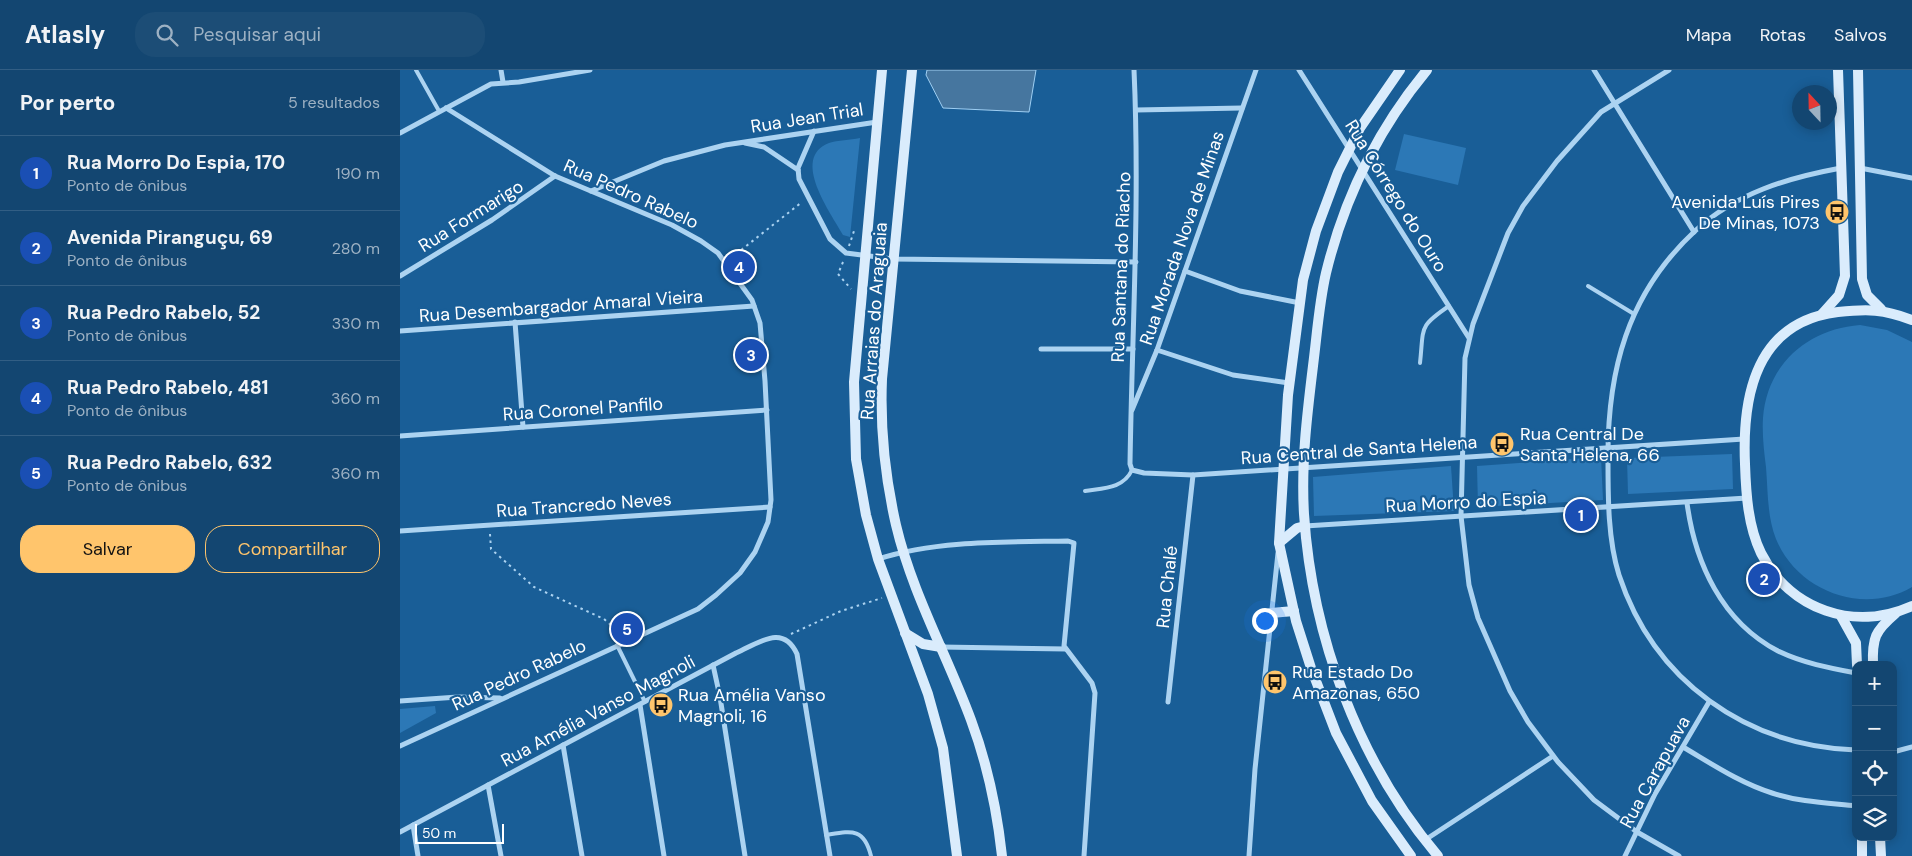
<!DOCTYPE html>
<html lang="pt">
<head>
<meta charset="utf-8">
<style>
  body { margin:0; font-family:"DM Sans",sans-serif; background:#1c4d76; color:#f1f3f6 }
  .controls { position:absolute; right:15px; bottom:15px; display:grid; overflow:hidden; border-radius:10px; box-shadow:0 2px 12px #0003 }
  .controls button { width:45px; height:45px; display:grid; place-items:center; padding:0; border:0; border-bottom:1px solid #325e84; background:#134671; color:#f1f3f6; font:25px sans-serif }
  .compass { position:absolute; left:1392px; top:15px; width:45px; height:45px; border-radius:50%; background:#134671; box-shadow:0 2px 12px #0003; rotate:338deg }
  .scale { position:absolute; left:15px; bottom:12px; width:89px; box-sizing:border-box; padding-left:5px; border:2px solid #fff; border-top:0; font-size:14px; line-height:18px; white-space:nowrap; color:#fff; -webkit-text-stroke:4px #195e97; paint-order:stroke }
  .you { position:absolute; left:864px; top:550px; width:18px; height:18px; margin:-12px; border:4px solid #fff; border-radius:50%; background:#1a73e8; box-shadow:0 0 0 8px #1a73e833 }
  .badge { display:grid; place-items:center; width:32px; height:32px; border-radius:50%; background:#ffc56c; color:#fff; font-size:16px; font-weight:700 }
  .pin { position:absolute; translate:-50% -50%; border:2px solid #fff; box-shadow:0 1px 5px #0006 }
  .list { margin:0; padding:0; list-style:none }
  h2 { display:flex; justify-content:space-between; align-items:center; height:65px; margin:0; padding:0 20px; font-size:21px }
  h2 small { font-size:16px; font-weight:400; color:#9db1c3 }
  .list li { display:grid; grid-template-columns:32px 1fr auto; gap:15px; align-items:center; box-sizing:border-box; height:75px; padding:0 20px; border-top:1px solid #325e84 }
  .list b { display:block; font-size:19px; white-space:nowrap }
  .list p { margin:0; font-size:16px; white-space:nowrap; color:#9db1c3 }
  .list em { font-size:16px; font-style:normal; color:#9db1c3 }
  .actions { display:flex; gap:10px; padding:15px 20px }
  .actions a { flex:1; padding:11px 0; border:1px solid #ffc56c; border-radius:20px; text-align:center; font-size:18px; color:#ffc56c }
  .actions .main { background:#ffc56c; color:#111 }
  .icon { flex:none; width:28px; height:28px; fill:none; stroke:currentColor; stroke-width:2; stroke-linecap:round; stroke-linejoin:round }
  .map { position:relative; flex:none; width:1512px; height:786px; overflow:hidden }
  header { display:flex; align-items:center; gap:30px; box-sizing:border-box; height:70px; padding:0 25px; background:#134671; border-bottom:1px solid #325e84 }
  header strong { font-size:24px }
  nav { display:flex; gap:28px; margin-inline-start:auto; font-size:18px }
  .search { width:350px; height:45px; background:#1c4d76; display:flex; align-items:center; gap:12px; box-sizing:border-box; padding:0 18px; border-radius:20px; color:#9db1c3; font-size:19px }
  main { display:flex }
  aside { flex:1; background:#134671 }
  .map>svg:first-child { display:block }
  .green { fill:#2c78b6 }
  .water { fill:#46769f; stroke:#9fcff3 }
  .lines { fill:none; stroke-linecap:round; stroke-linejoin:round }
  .path { stroke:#acd3f1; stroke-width:2; stroke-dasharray:2.5 4; stroke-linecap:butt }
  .lane { stroke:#acd3f1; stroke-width:4 }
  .street { stroke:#acd3f1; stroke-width:5 }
  .secondary { stroke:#daecfc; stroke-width:10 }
  .labels { text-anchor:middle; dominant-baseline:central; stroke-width:4.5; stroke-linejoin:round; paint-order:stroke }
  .street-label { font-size:18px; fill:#fff; stroke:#195e97 }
  .poi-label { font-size:18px; fill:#fff; stroke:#195e97; text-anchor:start }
</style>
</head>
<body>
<header>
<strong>Atlasly</strong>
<div class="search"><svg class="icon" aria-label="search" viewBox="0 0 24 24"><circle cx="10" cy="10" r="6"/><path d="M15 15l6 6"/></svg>Pesquisar aqui</div>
<nav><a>Mapa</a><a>Rotas</a><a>Salvos</a></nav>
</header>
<main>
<aside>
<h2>Por perto<small>5 resultados</small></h2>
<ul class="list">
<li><span class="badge" style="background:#1a4fb4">1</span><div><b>Rua Morro Do Espia, 170</b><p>Ponto de ônibus</p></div><em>190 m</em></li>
<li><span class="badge" style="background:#1a4fb4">2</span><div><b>Avenida Piranguçu, 69</b><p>Ponto de ônibus</p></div><em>280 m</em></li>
<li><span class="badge" style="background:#1a4fb4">3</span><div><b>Rua Pedro Rabelo, 52</b><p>Ponto de ônibus</p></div><em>330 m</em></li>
<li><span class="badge" style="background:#1a4fb4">4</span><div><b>Rua Pedro Rabelo, 481</b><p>Ponto de ônibus</p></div><em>360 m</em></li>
<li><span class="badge" style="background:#1a4fb4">5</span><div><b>Rua Pedro Rabelo, 632</b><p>Ponto de ônibus</p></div><em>360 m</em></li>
</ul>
<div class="actions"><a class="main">Salvar</a><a>Compartilhar</a></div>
</aside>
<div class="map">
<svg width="1512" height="786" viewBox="0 0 1512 786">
  <rect width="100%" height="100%" fill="#195e97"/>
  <g class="green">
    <polygon points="1004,64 1066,78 1058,115 995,100"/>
    <path d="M460,68l-10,99 -7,-2c-12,-22 -53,-77 -14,-92 9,-3 21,-3 31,-5z"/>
    <path d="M1460,255l27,5 25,12v245c-49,29 -115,4 -136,-48 -9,-23 -8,-48 -10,-72 -2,-16 -4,-33 -3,-49 4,-54 45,-89 97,-93z"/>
    <polygon points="1332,384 1333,419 1228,424 1227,388"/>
    <polygon points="1201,387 1203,430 1078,437 1077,396"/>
    <polygon points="1051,396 1054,441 914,446 913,407"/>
    <polygon points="35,636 36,643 0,663 0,639"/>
  </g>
  <polygon class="water" points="527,0 636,0 629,42 543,38 526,5"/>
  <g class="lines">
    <g class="path">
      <polyline points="449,176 454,161 457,162"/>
      <polyline points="331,188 402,132"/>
      <polyline points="443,192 438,204 451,219"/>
      <polyline points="90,464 91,479 134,517 204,549 212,556 217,568"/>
      <polyline points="391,564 441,541 482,528"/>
    </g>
    <g class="lane">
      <polyline points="16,0 39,41"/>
      <polyline points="1188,216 1234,244"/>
      <path d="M1020,293c4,-36 -2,-36 29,-57"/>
      <path d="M685,421c18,-3 38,-2 47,-21"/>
      <polyline points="217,575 245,632"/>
      <path d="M426,765c25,-4 38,-8 45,21"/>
    </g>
    <g class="street">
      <polyline points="101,0 103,12"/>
      <path d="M734,0c6,132 -2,263 -4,394l2,6 12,3 49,2 551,-36"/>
      <polyline points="899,0 1069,268"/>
      <polyline points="1194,0 1294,162"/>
      <polyline points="1269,0 1201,42 1157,91 1123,136 1108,163 1073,254 1065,288 1061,446 1069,515 1078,548 1110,621 1128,652 1158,692 1194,730 1237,762 1279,786"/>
      <polyline points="736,40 842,38"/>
      <polyline points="414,61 398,98 399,109 430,169 446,183 493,189 736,192"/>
      <polyline points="0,63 91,14 119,12 190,0"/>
      <polyline points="345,73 364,77 398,100"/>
      <path d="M1441,98c-54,10 -105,25 -146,63 -68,63 -88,141 -87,230 0,37 0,79 11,114 35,106 127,171 237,175"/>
      <polyline points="1460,98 1512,108"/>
      <polyline points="191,121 264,91 325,75 477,52"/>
      <polyline points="785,201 840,221 900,233"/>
      <polyline points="0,206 92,150 155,106"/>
      <polyline points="115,252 123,357"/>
      <polyline points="0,261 354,236"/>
      <polyline points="641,279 733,279"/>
      <polyline points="757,280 833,305 889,313"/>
      <polyline points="732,340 757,280 856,0"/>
      <polyline points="0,366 367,340"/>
      <path d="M1287,433c8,60 35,119 91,148 25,12 51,17 78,22"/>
      <polyline points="905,456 1347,428"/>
      <polyline points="0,461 370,437"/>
      <path d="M478,489c58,-19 129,-17 190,-18l6,2 -10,103 28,37 3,10 -11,163"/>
      <polyline points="541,577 666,579"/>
      <polyline points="313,595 320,627 345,786"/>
      <polyline points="0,631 58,627 100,628"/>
      <polyline points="768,632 793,405"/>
      <polyline points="240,635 264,786"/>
      <polyline points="163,675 182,786"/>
      <polyline points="0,676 298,539 316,525 340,503 355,482 368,452 371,430 365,311 360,253 352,230 318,183 301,171 272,155 155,106 46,38"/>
      <path d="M1283,677c29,17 57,36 89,46 27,9 56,10 84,13"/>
      <polyline points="1493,682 1512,677"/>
      <polyline points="88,715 101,786"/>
      <polyline points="13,755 18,786"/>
      <path d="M0,762l336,-179c23,-10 47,-30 61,1l33,202"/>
      <polyline points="1025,770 1153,686"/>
      <polyline points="849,786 855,699 878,483"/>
      <polyline points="1225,786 1255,724 1309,632"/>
    </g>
    <g class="secondary">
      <polyline points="482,0 454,312 456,389 466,445 478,489 528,624 543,678 557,786"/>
      <path d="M512,0l-30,309c-2,49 3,98 14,146 16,68 51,130 75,195 16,43 26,90 31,136"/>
      <polyline points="1000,0 960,58 938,102 916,161 903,210 888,325 879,473 896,551 911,598 936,663 972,731 1011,786"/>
      <path d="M1027,0c-49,59 -83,129 -101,203 -7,30 -9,62 -13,93 -6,49 -12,98 -9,148 8,122 54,248 134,342"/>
      <polyline points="1458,0 1462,209 1467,225 1481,239"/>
      <polyline points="1422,244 1439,225 1445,206 1438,0"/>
      <path d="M1512,250c-29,-11 -44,-11 -74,-8 -82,10 -96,83 -93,152 1,30 3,62 16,89 29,57 93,79 151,53"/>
      <polyline points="879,473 897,458 905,456"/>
      <polyline points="871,543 894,541"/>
      <polyline points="1441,546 1456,573 1457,595"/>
      <polyline points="505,563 523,574 541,577"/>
      <path d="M1473,595c-1,-27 2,-34 22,-51"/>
      <polyline points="1462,767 1462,786"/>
      <polyline points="1480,767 1481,786"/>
    </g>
  </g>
  <defs>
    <symbol id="bus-disc" viewBox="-11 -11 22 22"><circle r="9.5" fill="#ffc56c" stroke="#195e97"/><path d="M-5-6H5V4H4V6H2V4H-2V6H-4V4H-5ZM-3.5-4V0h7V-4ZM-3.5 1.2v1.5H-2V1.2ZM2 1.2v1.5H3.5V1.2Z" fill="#111"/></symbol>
  </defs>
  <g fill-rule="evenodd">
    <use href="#bus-disc" x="1423" y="128" width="28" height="28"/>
    <use href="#bus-disc" x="1088" y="360" width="28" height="28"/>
    <use href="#bus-disc" x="861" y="598" width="28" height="28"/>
    <use href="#bus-disc" x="247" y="621" width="28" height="28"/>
  </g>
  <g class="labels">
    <g class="street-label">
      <text transform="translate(407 48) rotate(-9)">Rua Jean Trial</text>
      <text transform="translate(231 124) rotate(24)">Rua Pedro Rabelo</text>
      <text transform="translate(996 126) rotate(58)">Rua Córrego do Ouro</text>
      <text transform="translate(71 146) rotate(-32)">Rua Formarigo</text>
      <text transform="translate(782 168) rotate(-71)">Rua Morada Nova de Minas</text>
      <text transform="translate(721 197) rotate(-88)">Rua Santana do Riacho</text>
      <text transform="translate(161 236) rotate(-4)">Rua Desembargador Amaral Vieira</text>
      <text transform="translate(474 251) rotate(-86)">Rua Arraias do Araguaia</text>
      <text transform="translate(183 339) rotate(-4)">Rua Coronel Panfilo</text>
      <text transform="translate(959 380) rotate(-4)">Rua Central de Santa Helena</text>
      <text transform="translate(1066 432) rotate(-3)">Rua Morro do Espia</text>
      <text transform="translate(184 435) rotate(-4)">Rua Trancredo Neves</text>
      <text transform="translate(767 517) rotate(-84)">Rua Chalé</text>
      <text transform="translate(119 605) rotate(-25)">Rua Pedro Rabelo</text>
      <text transform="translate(198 641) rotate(-28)">Rua Amélia Vanso Magnoli</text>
      <text transform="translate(1255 702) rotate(-61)">Rua Carapuava</text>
    </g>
    <g class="poi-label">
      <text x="1420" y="132" text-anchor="end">Avenida Luís Pires<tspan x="1420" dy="21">De Minas, 1073</tspan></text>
      <text x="1120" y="364">Rua Central De<tspan x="1120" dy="21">Santa Helena, 66</tspan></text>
      <text x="892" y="602">Rua Estado Do<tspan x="892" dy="21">Amazonas, 650</tspan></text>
      <text x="278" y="625">Rua Amélia Vanso<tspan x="278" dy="21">Magnoli, 16</tspan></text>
    </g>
  </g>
</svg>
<div class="controls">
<button>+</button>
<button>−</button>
<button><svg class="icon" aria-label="locate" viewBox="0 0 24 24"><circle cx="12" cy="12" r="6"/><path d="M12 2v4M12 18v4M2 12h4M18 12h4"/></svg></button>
<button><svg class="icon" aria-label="layers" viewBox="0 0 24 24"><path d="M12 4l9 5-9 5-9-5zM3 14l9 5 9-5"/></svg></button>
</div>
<svg class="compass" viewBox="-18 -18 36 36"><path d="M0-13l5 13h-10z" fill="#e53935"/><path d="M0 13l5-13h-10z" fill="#9db1c3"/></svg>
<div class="scale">50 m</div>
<div class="you"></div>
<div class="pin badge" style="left:1181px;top:445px;background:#1a4fb4">1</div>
<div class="pin badge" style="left:1364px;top:509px;background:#1a4fb4">2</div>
<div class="pin badge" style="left:351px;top:285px;background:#1a4fb4">3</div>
<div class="pin badge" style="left:339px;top:197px;background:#1a4fb4">4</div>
<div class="pin badge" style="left:227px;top:559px;background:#1a4fb4">5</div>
</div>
</main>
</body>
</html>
